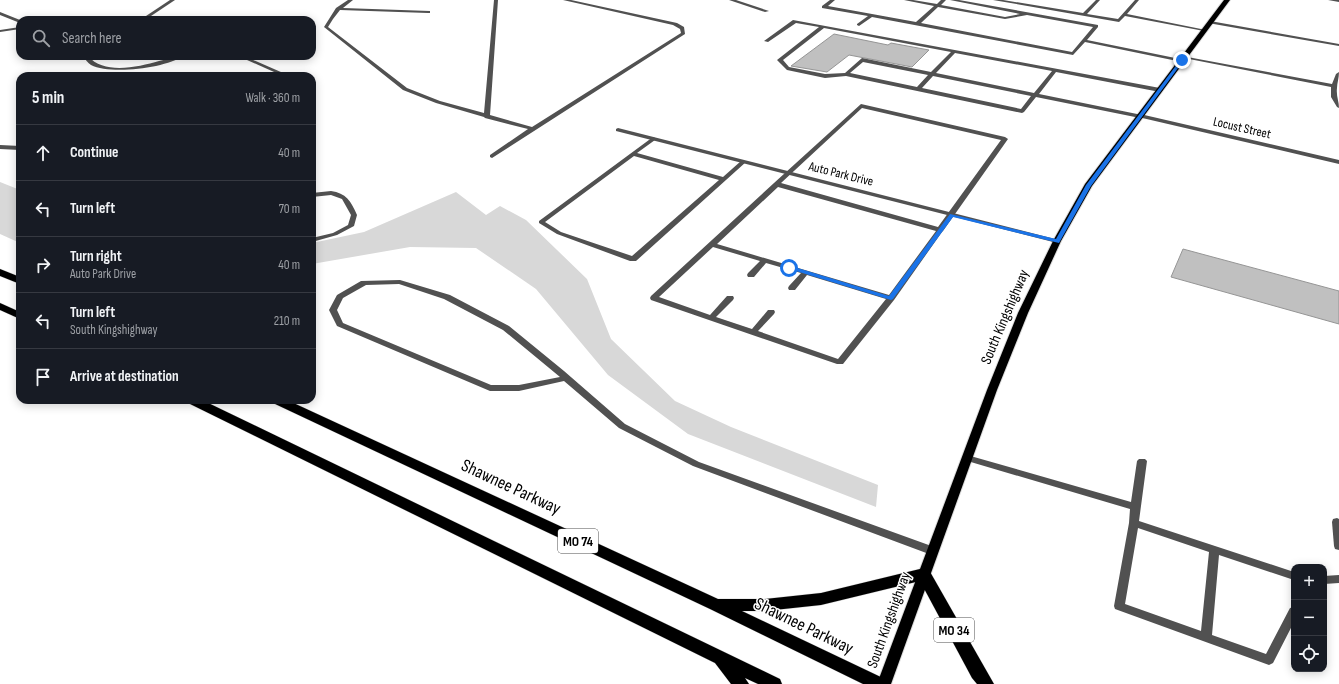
<!DOCTYPE html>
<html lang="en">
<head>
<meta charset="utf-8">
<style>
  body { margin:0; font-family:"Sofia Sans Condensed",sans-serif; background:#20242c; color:#f1f3f6 }
  .controls { position:absolute; right:12px; bottom:12px; display:grid; overflow:hidden; border-radius:8px; box-shadow:0 2px 10px #0003 }
  .controls button { width:36px; height:36px; display:grid; place-items:center; padding:0; border:0; border-bottom:1px solid #363941; background:#171b24; color:#f1f3f6; font:20px sans-serif }
  .stop { position:absolute; width:12px; height:12px; margin:-9px; border:3px solid #1a73e8; border-radius:50%; background:#fff }
  .stop.end { background:#1a73e8; border-color:#fff; box-shadow:0 1px 4px #0008 }
  .list { margin:0; padding:0; list-style:none }
  h2 { display:flex; justify-content:space-between; align-items:center; height:52px; margin:0; padding:0 16px; font-size:17px }
  h2 small { font-size:13px; font-weight:400; color:#9ea1a6 }
  .list li { display:grid; grid-template-columns:26px 1fr auto; gap:12px; align-items:center; box-sizing:border-box; height:56px; padding:0 16px; border-top:1px solid #363941 }
  .list b { display:block; font-size:15px; white-space:nowrap }
  .list p { margin:0; font-size:13px; white-space:nowrap; color:#9ea1a6 }
  .list em { font-size:13px; font-style:normal; color:#9ea1a6 }
  .icon { flex:none; width:22px; height:22px; fill:none; stroke:currentColor; stroke-width:2; stroke-linecap:round; stroke-linejoin:round }
  .map { position:relative; flex:none; width:1339px; height:684px; overflow:hidden }
  .search { position:absolute; background:#171b24; box-shadow:0 2px 10px #0003; left:16px; top:16px; width:300px; height:44px; display:flex; align-items:center; gap:10px; box-sizing:border-box; padding:0 14px; border-radius:12px; color:#9ea1a6; font-size:15px }
  .panel { position:absolute; background:#171b24; box-shadow:0 2px 10px #0003; left:16px; top:72px; width:300px; height:332px; border-radius:12px }
  .map>svg:first-child { display:block }
  .green { fill:#d8d8d8 }
  .building { fill:#c0c0c0; stroke:#959595 }
  .lines { fill:none; stroke-linecap:round; stroke-linejoin:round }
  .primary-casing { stroke:#dbdbdb; stroke-width:2 }
  .trunk-casing { stroke:#dbdbdb; stroke-width:1 }
  .service { fill:#515151; fill-rule:evenodd }
  .minor { fill:#515151; fill-rule:evenodd }
  .primary { fill:#000; fill-rule:evenodd }
  .trunk { fill:#000; fill-rule:evenodd }
  .route { fill:#1a73e8 }
  .labels { text-anchor:middle; dominant-baseline:central; stroke-width:3; stroke-linejoin:round; paint-order:stroke }
  .far-street-label { font-size:13px; fill:#000; stroke:#fff }
  .shield { fill:#fff; stroke:#4c4c4c; stroke-width:1 }
  .shield-label { font-size:14px; font-weight:bold; fill:#000 }
  .street-label { font-size:15px; fill:#000; stroke:#fff }
  .near-street-label { font-size:18px; fill:#000; stroke:#fff }
</style>
</head>
<body>
<div class="map">
<svg width="1339" height="684" viewBox="0 0 1339 684">
  <rect width="100%" height="100%" fill="#fff"/>
  <g class="green">
    <polygon points="0,182 20,190 20,243 0,234"/>
    <polygon points="456,192 486,215 500,206 526,220 587,279 611,339 675,401 731,427 878,485 876,507 688,434 608,375 536,289 476,248 410,247 312,264 312,243 364,232"/>
  </g>
  <g class="building">
    <polygon points="834,34 888,45 891,43 929,50 912,67 849,55 827,72 791,66"/>
    <polygon points="1183,249 1339,291 1339,324 1171,277"/>
  </g>
  <g class="lines">
    <defs>
      <polygon id="primary" points="1224,0 1230,0 1092,186 1061,241 1028,313 997,390 891,684 877,684 987,390 1018,313 1053,241 1085,184"/>
      <g id="trunk">
        <polygon points="0,269 20,277 20,284 0,276"/>
        <polygon points="0,303 20,312 20,319 0,310"/>
        <polygon points="186,400 202,400 780,679 782,684 758,684 745,678 749,684 731,684 715,663 188,403"/>
        <polygon points="271,400 287,400 718,599 765,599 821,593 924,568 929,570 994,684 977,684 972,678 920,581 821,605 765,611 742,611 885,679 887,684 863,684 710,609 273,403"/>
      </g>
    </defs>
    <use href="#primary" class="primary-casing"/>
    <use href="#trunk" class="trunk-casing"/>
    <g class="service">
      <polygon points="729,0 736,0 769,11 765,12"/>
      <path d="M830,0h5l-7,6 88,16 18,-16 -30,-6h9l24,4 4,-4h5l-5,5 64,12 15,-3 -70,-14h9l139,25v2l-11,13 98,20 -3,2 -97,-20 -12,13 -201,-38 -13,9 -2,-1v-1l11,-8 -46,-8v-2zM938,7l67,12 22,-4 66,12 -21,25 -151,-29z"/>
      <polygon points="993,0 1003,0 1083,13 1096,0 1100,0 1087,14 1118,19 1135,0 1139,0 1127,14 1206,30 1204,31 1125,16 1119,22"/>
      <polygon points="0,12 20,20 20,23 0,15"/>
      <path d="M793,20l367,68 3,2 -3,2 -104,-20 -17,22 103,21v2l-2,1 -104,-21 -12,15 -2,1 -176,-37 -21,2 -38,-8 -10,-10 42,-33 -23,-4 -28,19 -4,-1zM824,28l127,24 -20,20 -69,-14 -17,15 -20,1 -36,-7 -6,-7zM955,53l97,18 -18,22 -98,-20zM863,62l65,13 -11,12 -67,-14zM933,76l98,20 -10,13 -99,-21z"/>
      <polygon points="1210,21 1339,44 1339,46 1208,23 1208,22"/>
      <path d="M83,56h5c16,19 50,11 71,5 9,-2 16,-5 24,-5 -17,12 -72,19 -92,9 -3,-2 -6,-6 -8,-9z"/>
      <path d="M1182,56l150,28 4,-10 3,-2c0,6 -2,11 -2,16 -1,8 2,13 2,20l-2,-1 -6,-10v-10l-147,-29 -2,-1z"/>
      <path d="M861,104l144,33 3,2 -65,92 -1,1 -48,68 -51,64h-6l-186,-64 -1,-2 1,-2 123,-113zM862,108l139,32 -63,87 -157,-44zM778,187l158,44 -47,64 -172,-51zM713,247l47,14 -12,12 -1,2 1,2h6l12,-14 35,10 -12,13 -1,2 1,2h6l12,-15 79,24 -48,60 -80,-28 16,-17 1,-2 -1,-2h-6l-16,19 -36,-12 17,-17 1,-2 -1,-2h-6l-17,19 -51,-18z"/>
      <path d="M653,137l2,1v2l-18,13 86,24 18,-16h4l1,1 -110,99h-6l-73,-27 -18,-11v-2zM634,156l85,24 -87,76 -71,-24 -16,-10z"/>
      <path d="M331,191c15,2 20,10 26,24l-3,11 -17,9 -25,7v-4l21,-5 15,-8 3,-10 -9,-16 -11,-4 -19,2v-4z"/>
      <path d="M400,280l50,15 59,31 55,45 61,53 74,38 238,86 1,3 -1,3 -4,1 -4,-1 -236,-88 -74,-38 -55,-47 -45,10h-29l-153,-65 -8,-16 8,-15 24,-14zM399,284l45,15 59,31 57,47 -41,8h-28l-148,-62 -6,-13 6,-12 23,-13z"/>
      <path d="M967,455l164,47 6,-41 2,-2h6l2,2 -8,60 155,51v8l-75,-25 -7,80 54,19 24,-46 4,-1v15l-21,41 -4,2 -154,-56 -1,-3 15,-83 1,-14 -166,-49 -2,-2 2,-2zM1138,528l71,24 -8,79 -76,-27z"/>
      <polygon points="1337,518 1339,519 1339,550 1335,549 1334,546 1332,522 1333,519"/>
      <polygon points="1339,575 1339,583 1324,584 1324,576"/>
    </g>
    <g class="minor">
      <polygon points="170,0 175,0 145,20 140,20"/>
      <polygon points="348,0 353,0 343,8 430,11 430,13 428,13 340,10 333,19 328,27 407,88 440,101 484,113 494,0 498,0 490,115 532,127 681,33 680,29 673,25 563,0 571,0 677,23 684,27 685,34 492,158 490,157 490,155 528,129 485,118 484,117 436,103 403,90 324,27 336,8"/>
      <polygon points="1328,0 1339,0 1339,2"/>
      <polygon points="20,27 20,29 0,32 0,30"/>
      <polygon points="238,56 244,56 290,76 283,76"/>
      <polygon points="1140,114 1339,160 1339,164 1138,117 1138,115"/>
      <polygon points="618,128 1059,240 1060,241 1057,243 616,131 616,129"/>
      <polygon points="0,145 20,146 20,150 0,149"/>
    </g>
    <use href="#primary" class="primary"/>
    <use href="#trunk" class="trunk"/>
  </g>
  <polygon class="route" points="1181,59 1184,60 1091,186 1059,243 953,217 893,299 891,300 786,268 791,266 889,296 950,214 1056,239 1086,185"/>
  <g class="labels">
    <g class="far-street-label">
      <text transform="translate(1242 128) rotate(13)">Locust Street</text>
      <text transform="translate(841 174) rotate(14)">Auto Park Drive</text>
    </g>
    <g class="shield">
      <rect x="558" y="529" width="40" height="24" rx="3"/>
      <rect x="934" y="618" width="40" height="24" rx="3"/>
    </g>
    <g class="shield-label">
      <text x="578" y="541">MO 74</text>
      <text x="954" y="630">MO 34</text>
    </g>
    <g class="street-label">
      <text transform="translate(1005 317) rotate(-67)">South Kingshighway</text>
      <text transform="translate(889 620) rotate(-70)">South Kingshighway</text>
    </g>
    <g class="near-street-label">
      <text transform="translate(511 487) rotate(25)">Shawnee Parkway</text>
      <text transform="translate(804 626) rotate(26)">Shawnee Parkway</text>
    </g>
  </g>
</svg>
<div class="controls">
<button>+</button>
<button>−</button>
<button><svg class="icon" aria-label="locate" viewBox="0 0 24 24"><circle cx="12" cy="12" r="6"/><path d="M12 2v4M12 18v4M2 12h4M18 12h4"/></svg></button>
</div>
<div class="stop" style="left:789px;top:268px"></div>
<div class="stop end" style="left:1182px;top:60px"></div>
<div class="search"><svg class="icon" aria-label="search" viewBox="0 0 24 24"><circle cx="10" cy="10" r="6"/><path d="M15 15l6 6"/></svg>Search here</div>
<section class="panel">
<h2>5 min<small>Walk · 360 m</small></h2>
<ul class="list">
<li><svg class="icon" aria-label="ahead" viewBox="0 0 24 24"><path d="M12 20V5M6 11l6-6 6 6"/></svg><div><b>Continue</b></div><em>40 m</em></li>
<li><svg class="icon" aria-label="left" viewBox="0 0 24 24"><path d="M17 20v-9H6M10 6l-5 5 5 5"/></svg><div><b>Turn left</b></div><em>70 m</em></li>
<li><svg class="icon" aria-label="right" viewBox="0 0 24 24"><path d="M7 20v-9h11M14 6l5 5-5 5"/></svg><div><b>Turn right</b><p>Auto Park Drive</p></div><em>40 m</em></li>
<li><svg class="icon" aria-label="left" viewBox="0 0 24 24"><path d="M17 20v-9H6M10 6l-5 5 5 5"/></svg><div><b>Turn left</b><p>South Kingshighway</p></div><em>210 m</em></li>
<li><svg class="icon" aria-label="arrive" viewBox="0 0 24 24"><path d="M6 21V4h12l-3 4 3 4H6"/></svg><div><b>Arrive at destination</b></div></li>
</ul>
</section>
</div>
</body>
</html>
